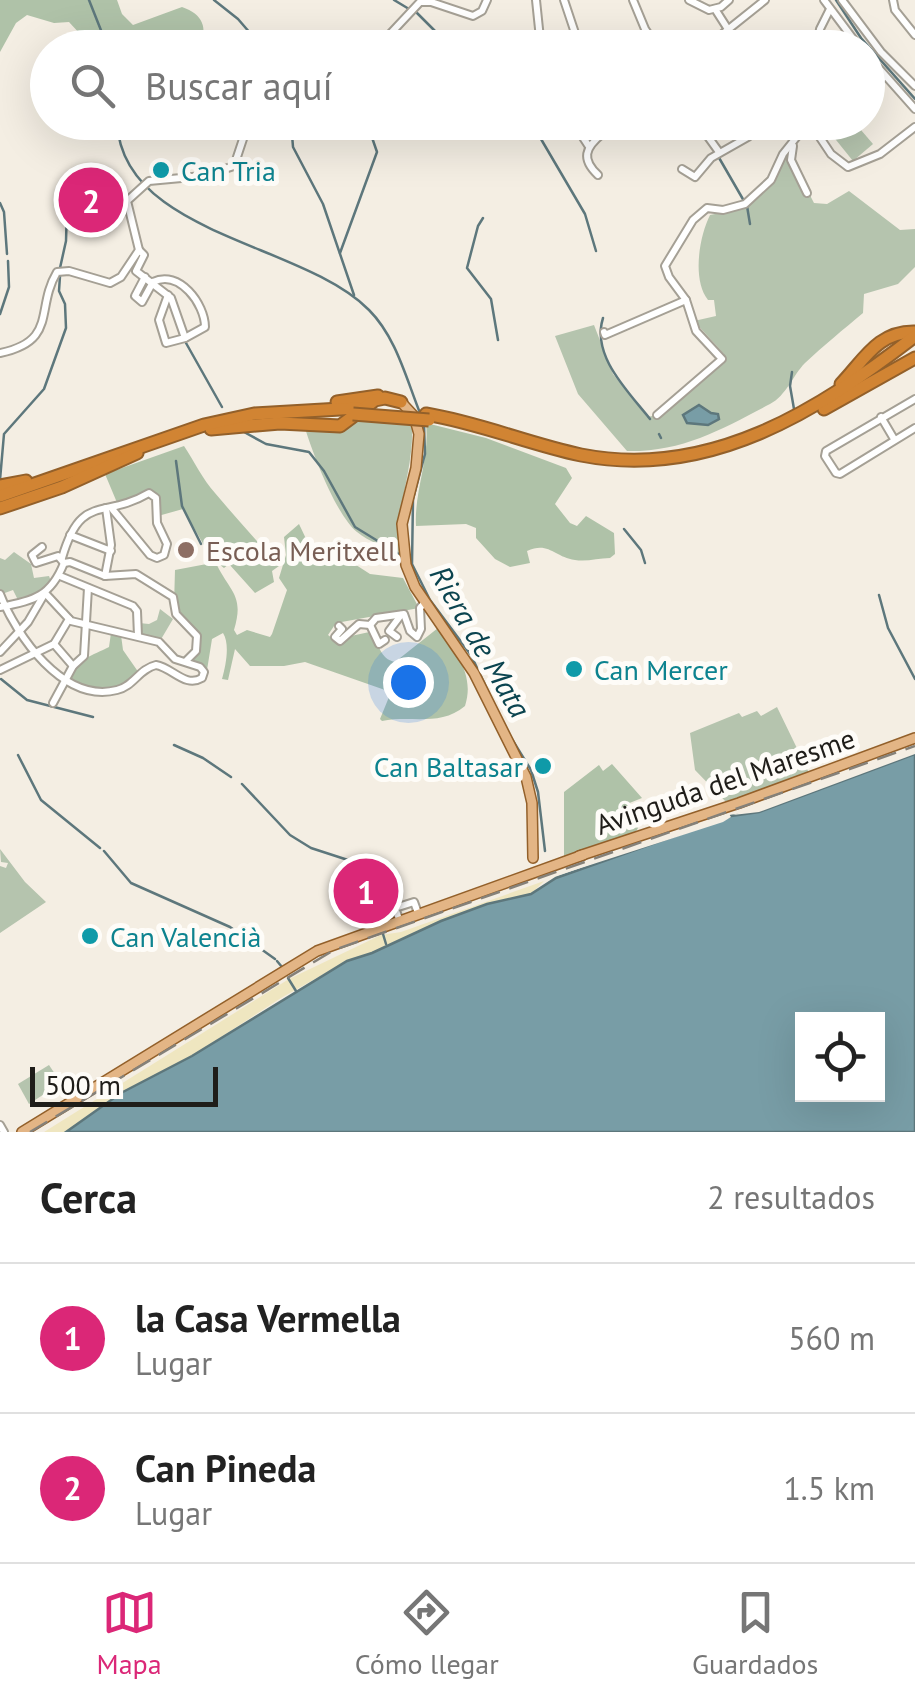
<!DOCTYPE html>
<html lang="es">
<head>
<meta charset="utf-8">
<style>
  body { margin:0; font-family:"PT Sans",sans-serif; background:#f2f2f2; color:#222 }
  .controls { position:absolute; right:30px; bottom:30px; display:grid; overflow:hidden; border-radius:0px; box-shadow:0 10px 40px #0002 }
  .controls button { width:90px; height:90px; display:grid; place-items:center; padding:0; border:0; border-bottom:2px solid #e0e0e0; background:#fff; color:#222; font:50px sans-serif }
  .scale { position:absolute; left:30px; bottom:25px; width:188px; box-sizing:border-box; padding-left:10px; border:5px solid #1f1d19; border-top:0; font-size:28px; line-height:35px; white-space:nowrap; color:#1f1d19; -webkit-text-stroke:8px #fefcf8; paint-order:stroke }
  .you { position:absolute; left:408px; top:682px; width:35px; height:35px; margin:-25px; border:8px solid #fff; border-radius:50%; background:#1a73e8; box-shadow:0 0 0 15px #1a73e833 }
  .badge { display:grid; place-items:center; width:65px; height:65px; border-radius:50%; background:#db2777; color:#fff; font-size:32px; font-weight:700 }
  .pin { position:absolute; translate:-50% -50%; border:5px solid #fff; box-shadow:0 2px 10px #0006 }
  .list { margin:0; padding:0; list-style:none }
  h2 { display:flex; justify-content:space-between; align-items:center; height:130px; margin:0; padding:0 40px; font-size:42px }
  h2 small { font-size:32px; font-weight:400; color:#767676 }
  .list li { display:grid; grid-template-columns:65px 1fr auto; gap:30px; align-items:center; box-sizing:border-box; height:150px; padding:0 40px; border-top:2px solid #e0e0e0 }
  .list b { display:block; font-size:38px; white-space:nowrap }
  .list p { margin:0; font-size:32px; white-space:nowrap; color:#767676 }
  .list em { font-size:32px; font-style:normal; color:#767676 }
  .icon { flex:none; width:55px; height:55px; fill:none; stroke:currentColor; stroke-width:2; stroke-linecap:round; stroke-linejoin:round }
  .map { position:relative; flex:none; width:915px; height:1132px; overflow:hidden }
  .search { position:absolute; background:#fff; box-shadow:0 10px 40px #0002; left:30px; right:30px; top:30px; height:110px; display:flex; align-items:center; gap:25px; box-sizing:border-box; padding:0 35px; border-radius:55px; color:#767676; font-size:38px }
  .sheet { height:430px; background:#fff }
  nav { display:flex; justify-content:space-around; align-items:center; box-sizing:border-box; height:140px; border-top:2px solid #e0e0e0; background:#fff; font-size:28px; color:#767676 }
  nav a { display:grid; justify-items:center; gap:5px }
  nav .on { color:#db2777 }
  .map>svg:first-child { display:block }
  .green { fill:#b5c4ae }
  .forest { fill:#afc2a8 }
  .sand { fill:#efe6c0 }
  .water { fill:#789da6; stroke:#5d777c; stroke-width:2.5; fill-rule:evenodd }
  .pier { fill:#f4eee3 }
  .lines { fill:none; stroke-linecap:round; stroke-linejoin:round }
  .stream { stroke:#5d777c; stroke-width:2.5 }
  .minor-casing { stroke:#a5a095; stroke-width:10 }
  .major-casing { stroke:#93602a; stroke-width:12 }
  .highway-casing { stroke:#93602a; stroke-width:15 }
  .minor { stroke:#fff; stroke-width:6 }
  .major { stroke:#e3b585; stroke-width:9 }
  .highway { stroke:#d18433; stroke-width:11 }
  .rail { stroke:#858179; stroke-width:2.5; stroke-dasharray:20 10; stroke-linecap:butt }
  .highway-bridge-casing { stroke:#93602a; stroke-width:15; stroke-linecap:butt }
  .highway-bridge { stroke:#d18433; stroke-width:11 }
  .culture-dot { fill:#0f9aa8; stroke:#fefcf8; stroke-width:4 }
  .education-dot { fill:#8d6e63; stroke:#fefcf8; stroke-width:4 }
  .labels { text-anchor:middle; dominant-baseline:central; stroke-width:10; stroke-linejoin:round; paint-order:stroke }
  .culture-label { font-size:28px; fill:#0d838f; stroke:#fefcf8; text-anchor:start }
  .education-label { font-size:28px; fill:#785e54; stroke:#fefcf8; text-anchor:start }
  .street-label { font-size:28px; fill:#1f1d19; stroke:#fefcf8 }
  .water-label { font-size:30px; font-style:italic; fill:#0b444f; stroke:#fefcf8 }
</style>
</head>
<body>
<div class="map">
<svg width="915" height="1132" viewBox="0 0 915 1132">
  <rect width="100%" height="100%" fill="#f4eee3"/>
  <g class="green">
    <polygon points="837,123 855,123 873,144 853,161 828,130"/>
    <path d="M788,153l26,50 13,1 22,-13 51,39 15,-1v38l-17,17 -34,10 -1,19c-19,16 -40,33 -58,50 -12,12 -19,33 -35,41 -48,25 -87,48 -143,47l-49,-57 -23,-58 39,-11 19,49 34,43 16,-3 62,-54 -1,-6 -30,-33 22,-5 -2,-16h-6c-16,-20 -9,-63 2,-85 48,-8 57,-20 78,-62z"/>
    <path d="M359,420l53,4c2,48 -17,80 -12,129 -14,-6 -31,-11 -43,-21 -21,-17 -44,-78 -52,-104l35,3z"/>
    <polygon points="14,552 31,564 34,578 49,576 52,584 19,602 13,590 2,594 0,589 0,558 5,560"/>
    <polygon points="160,609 173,619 160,641 143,635 139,623 149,624 157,620"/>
    <polygon points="777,707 809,773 728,804 695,770 690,733 739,713 742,717 757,711 761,716"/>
    <polygon points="0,849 25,882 46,902 0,933 0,866 6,868 8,863 1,862"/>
    <polygon points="49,1065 61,1083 29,1104 18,1084"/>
  </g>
  <g class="forest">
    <path d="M0,0h117l5,14 11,11 49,-18c21,7 26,21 18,40h-108l-23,-25 -15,1 -27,-8 -11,8 -16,29z"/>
    <path d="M426,423l60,15 80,30 6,10 -17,26 15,19 7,3 9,-10 28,17 1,21 -5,4c-12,0 -23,4 -35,2 -21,-3 -26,-19 -48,-9l3,12 -20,4 -15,-8 -19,-21v-10l-10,-4 -50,2c-2,-35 14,-67 10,-103z"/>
    <path d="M184,446c10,15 19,34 31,47 21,25 42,48 64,73l-7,5 2,11 -19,11 -26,-29 -5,4 -9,-7c14,31 30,33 19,69l3,5 10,-5 23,7 2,-3 15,-44 -8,-12 7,-23 -2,-18 15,-13 10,21 18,15 26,3 17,11 33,4 16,30 -83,15 -8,12 12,9 11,-8 23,-5c4,13 6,28 21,31l43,-34c18,24 37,47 27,78 -25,21 -54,9 -83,15l-2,-2 9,-22 -4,-7 -80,-28 -21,4h-34l-15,-17 -7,31 -6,-1c4,-14 8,-35 1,-46l-11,6 -5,31 -17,-8 9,-18 -25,-39 1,-35 37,-7v-4l-29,-50 -25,7v-19l-8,-6 -32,14 -13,-31z"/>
    <path d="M111,633l10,2 2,15 16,23c-21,21 -45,18 -70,5 7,-18 24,-23 40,-31z"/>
    <polygon points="612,764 642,798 627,804 638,828 634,835 564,858 564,792 599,765 603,771"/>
  </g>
  <polygon class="sand" points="544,881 531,894 487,904 441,921 372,953 347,961 281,998 192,1056 121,1093 80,1121 75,1128 66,1132 44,1132 289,979 381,935 401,932"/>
  <g class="water">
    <polygon points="699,405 711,413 718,414 719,419 708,425 687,423 683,415"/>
    <path d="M915,754v378h-849l55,-39 71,-37 155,-95 25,-8 69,-32 46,-17 44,-10 25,-16 175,-62 28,-4zM802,1019h76v75h-76z"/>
  </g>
  <g class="pier">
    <polygon points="915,750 915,754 759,812 733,815"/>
    <polygon points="729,814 731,817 723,822 550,878"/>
  </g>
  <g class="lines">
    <g class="stream">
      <polyline points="89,0 108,48"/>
      <polyline points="214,0 238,19 263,48"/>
      <polyline points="394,0 409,9"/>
      <polyline points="836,0 861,38 915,99"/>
      <polyline points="416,12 452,48"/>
      <path d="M117,122c5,113 185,120 252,188 27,27 37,68 51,103"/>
      <polyline points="291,122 293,147 323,204 354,295"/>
      <polyline points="531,122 585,214 596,251"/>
      <polyline points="681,122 702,133"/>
      <polyline points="718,156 744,201"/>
      <polyline points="0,203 4,212 7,254"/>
      <polyline points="747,206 750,224"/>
      <polyline points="483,218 478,226 467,268 491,299 498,340"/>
      <polyline points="340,253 377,152 367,123"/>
      <polyline points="60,268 66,241 67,207"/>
      <polyline points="0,314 9,287 8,261"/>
      <path d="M603,318c-12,38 25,73 47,101"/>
      <polyline points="186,343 222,407"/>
      <polyline points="792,372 790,386 794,409"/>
      <polyline points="424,425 425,454 413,499 412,564 430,600 471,655 493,702"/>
      <polyline points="244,432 266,444 309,452 324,471 355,527 399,554"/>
      <polyline points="659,434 661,438"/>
      <polyline points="176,461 182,506 201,544"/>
      <polyline points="0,480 4,434 44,389 66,328 65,304 59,291 60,276"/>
      <polyline points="624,529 641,550 645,563"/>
      <polyline points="879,595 888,628 915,679"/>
      <polyline points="1,679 27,700 93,717"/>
      <polyline points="510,736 531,770 538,792 545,851"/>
      <polyline points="174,745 203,758 231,777"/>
      <polyline points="18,755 41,800 100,848"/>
      <polyline points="242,784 290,835 311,848 351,861 359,873 379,923"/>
      <polyline points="104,851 131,883 230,927 275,959"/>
      <polyline points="383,934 386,944"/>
      <polyline points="277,961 282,967"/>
      <polyline points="288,978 296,991"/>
    </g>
    <defs>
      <g id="minor">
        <polyline points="536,0 541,48"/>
        <polyline points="564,0 580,48"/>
        <polyline points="633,0 645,29 658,48"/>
        <polyline points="689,0 709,10 721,7 729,0"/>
        <polyline points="824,0 860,48"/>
        <polyline points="842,0 881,52 915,86"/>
        <polyline points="893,0 895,10 915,35"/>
        <polyline points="715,9 740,48"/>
        <polyline points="377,48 420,2 431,2 473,16 482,11 487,0"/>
        <polyline points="705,48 765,0"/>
        <polyline points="817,48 820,29 830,9"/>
        <polyline points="868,56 915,109"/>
        <polyline points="868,91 884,77"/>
        <polyline points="573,122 588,145"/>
        <polyline points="702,122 701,127 719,152"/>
        <polyline points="754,122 777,135 784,133 785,124"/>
        <polyline points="784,123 806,123"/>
        <polyline points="811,124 831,154 848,167 880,154 915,127"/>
        <polyline points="603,131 615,122"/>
        <polyline points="793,146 791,160 807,193"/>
        <polyline points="682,169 695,177 711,158 748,137 759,126"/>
        <path d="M598,175c-17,-16 -13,-27 4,-41l-1,-12"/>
        <polyline points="139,250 144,255 136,271 171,298 185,338"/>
        <polyline points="145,277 135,296 142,302 153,282"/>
        <path d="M153,282c26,-13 52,22 52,45l-20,11 -19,5 -7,-23 9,-25"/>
        <polyline points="604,332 605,335 686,300"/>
        <path d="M0,353c58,-12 35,-44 57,-81l12,-1 41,12 11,-6 18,-27 -12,-49 22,-20 54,-5 31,-10 11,-33 8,-11"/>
        <polyline points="915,399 826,451 825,456 836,473 840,474 915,428"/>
        <polyline points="657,415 722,359 696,331 686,300 669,277 665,266 693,220 707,208 723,210 745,204 771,180 783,154 807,124"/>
        <polyline points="881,417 894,439"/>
        <polyline points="70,535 111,551"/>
        <polyline points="42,547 32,555 36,563 58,556 64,563 70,562 105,576 136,574 173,597 176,614 197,636 196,651 186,661"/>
        <path d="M62,558c19,-66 41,-38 87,-65l7,5 1,25 10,21 -3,11 -7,3 -7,-3 -37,-45"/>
        <polyline points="60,576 133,606 137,611 138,636"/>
        <polyline points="105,576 111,545 106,508"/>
        <path d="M0,594c16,41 63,110 117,96 17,-4 22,-21 39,-25 17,3 29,23 46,13l2,-6 -4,-5 -25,-8 -16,-17 -88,-21 -26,-28"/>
        <path d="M0,607c34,-6 51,-11 64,-44"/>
        <polyline points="370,625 379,644 385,640"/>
        <polyline points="339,626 342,629 335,637 340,641 359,624 370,625 376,618 404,614 410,631 417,637 421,629 420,608 425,602"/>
        <polyline points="397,637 389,631 401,615"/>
        <polyline points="54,644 73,666"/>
        <polyline points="0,652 28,622 45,593"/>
        <polyline points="0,670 54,644 69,619"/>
        <polyline points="53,703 73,666 84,656 88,588"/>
        <polyline points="399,919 395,908 414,902 418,913"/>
        <polyline points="0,1125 4,1132"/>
      </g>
      <g id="major">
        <polyline points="401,402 414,416 419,434 416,468 402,524 406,565 415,587 474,673 526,777 532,803 533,858"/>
        <polyline points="579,856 739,803 915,738"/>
        <polyline points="22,1132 317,951 583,855"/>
      </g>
      <g id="highway">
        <path d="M841,384c23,-24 37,-53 74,-52"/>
        <polyline points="337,402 378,396"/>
        <polyline points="824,409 915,358"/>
        <path d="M426,414c54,9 103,30 155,41 128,25 237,-44 334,-119"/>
        <polyline points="211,429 280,423 340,426 375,400 385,398 401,402"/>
        <polyline points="0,486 26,481"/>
        <polyline points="0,496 204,425 254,414 358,408"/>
        <polyline points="0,508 62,487 137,453"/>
      </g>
    </defs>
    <use href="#minor" class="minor-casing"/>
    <use href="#major" class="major-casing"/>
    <use href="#highway" class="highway-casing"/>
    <use href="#minor" class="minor"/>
    <use href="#major" class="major"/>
    <use href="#highway" class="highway"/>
    <polyline class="rail" points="30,1132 334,950 915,746"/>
    <defs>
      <polyline id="highway-bridge" points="353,414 429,420"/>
    </defs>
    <use href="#highway-bridge" class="highway-bridge-casing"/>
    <use href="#highway-bridge" class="highway-bridge"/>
  </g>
  <g class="culture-dot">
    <circle cx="161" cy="170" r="10"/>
    <circle cx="574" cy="669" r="10"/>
    <circle cx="543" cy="766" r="10"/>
    <circle cx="90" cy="936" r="10"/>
  </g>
  <circle class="education-dot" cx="186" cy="550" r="10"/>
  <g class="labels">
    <g class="culture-label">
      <text x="181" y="170">Can Tria</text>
      <text x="594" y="669">Can Mercer</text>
      <text x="523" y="766" text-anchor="end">Can Baltasar</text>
      <text x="110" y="936">Can Valencià</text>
    </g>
    <g class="education-label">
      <text x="206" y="550">Escola Meritxell</text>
    </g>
    <g class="street-label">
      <text transform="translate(725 781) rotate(-19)">Avinguda del Maresme</text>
    </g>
    <g class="water-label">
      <text transform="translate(481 641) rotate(60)">Riera de Mata</text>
    </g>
  </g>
</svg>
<div class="controls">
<button><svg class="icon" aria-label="locate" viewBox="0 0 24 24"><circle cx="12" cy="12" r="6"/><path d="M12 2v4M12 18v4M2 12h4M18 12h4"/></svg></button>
</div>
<div class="scale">500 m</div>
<div class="you"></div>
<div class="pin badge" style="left:366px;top:891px">1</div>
<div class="pin badge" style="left:91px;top:200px">2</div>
<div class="search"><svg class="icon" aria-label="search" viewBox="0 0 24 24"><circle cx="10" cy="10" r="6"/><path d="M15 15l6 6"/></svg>Buscar aquí</div>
</div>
<section class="sheet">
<h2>Cerca<small>2 resultados</small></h2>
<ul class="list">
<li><span class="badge">1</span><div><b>la Casa Vermella</b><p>Lugar</p></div><em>560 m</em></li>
<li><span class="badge">2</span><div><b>Can Pineda</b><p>Lugar</p></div><em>1.5 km</em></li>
</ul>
</section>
<nav>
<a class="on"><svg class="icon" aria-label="map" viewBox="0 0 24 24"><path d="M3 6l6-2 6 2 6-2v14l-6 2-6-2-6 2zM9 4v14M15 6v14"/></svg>Mapa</a>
<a><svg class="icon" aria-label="directions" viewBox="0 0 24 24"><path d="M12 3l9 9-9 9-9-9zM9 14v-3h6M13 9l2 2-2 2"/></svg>Cómo llegar</a>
<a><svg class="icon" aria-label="saved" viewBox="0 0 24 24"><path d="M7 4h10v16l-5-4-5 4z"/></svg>Guardados</a>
</nav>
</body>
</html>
